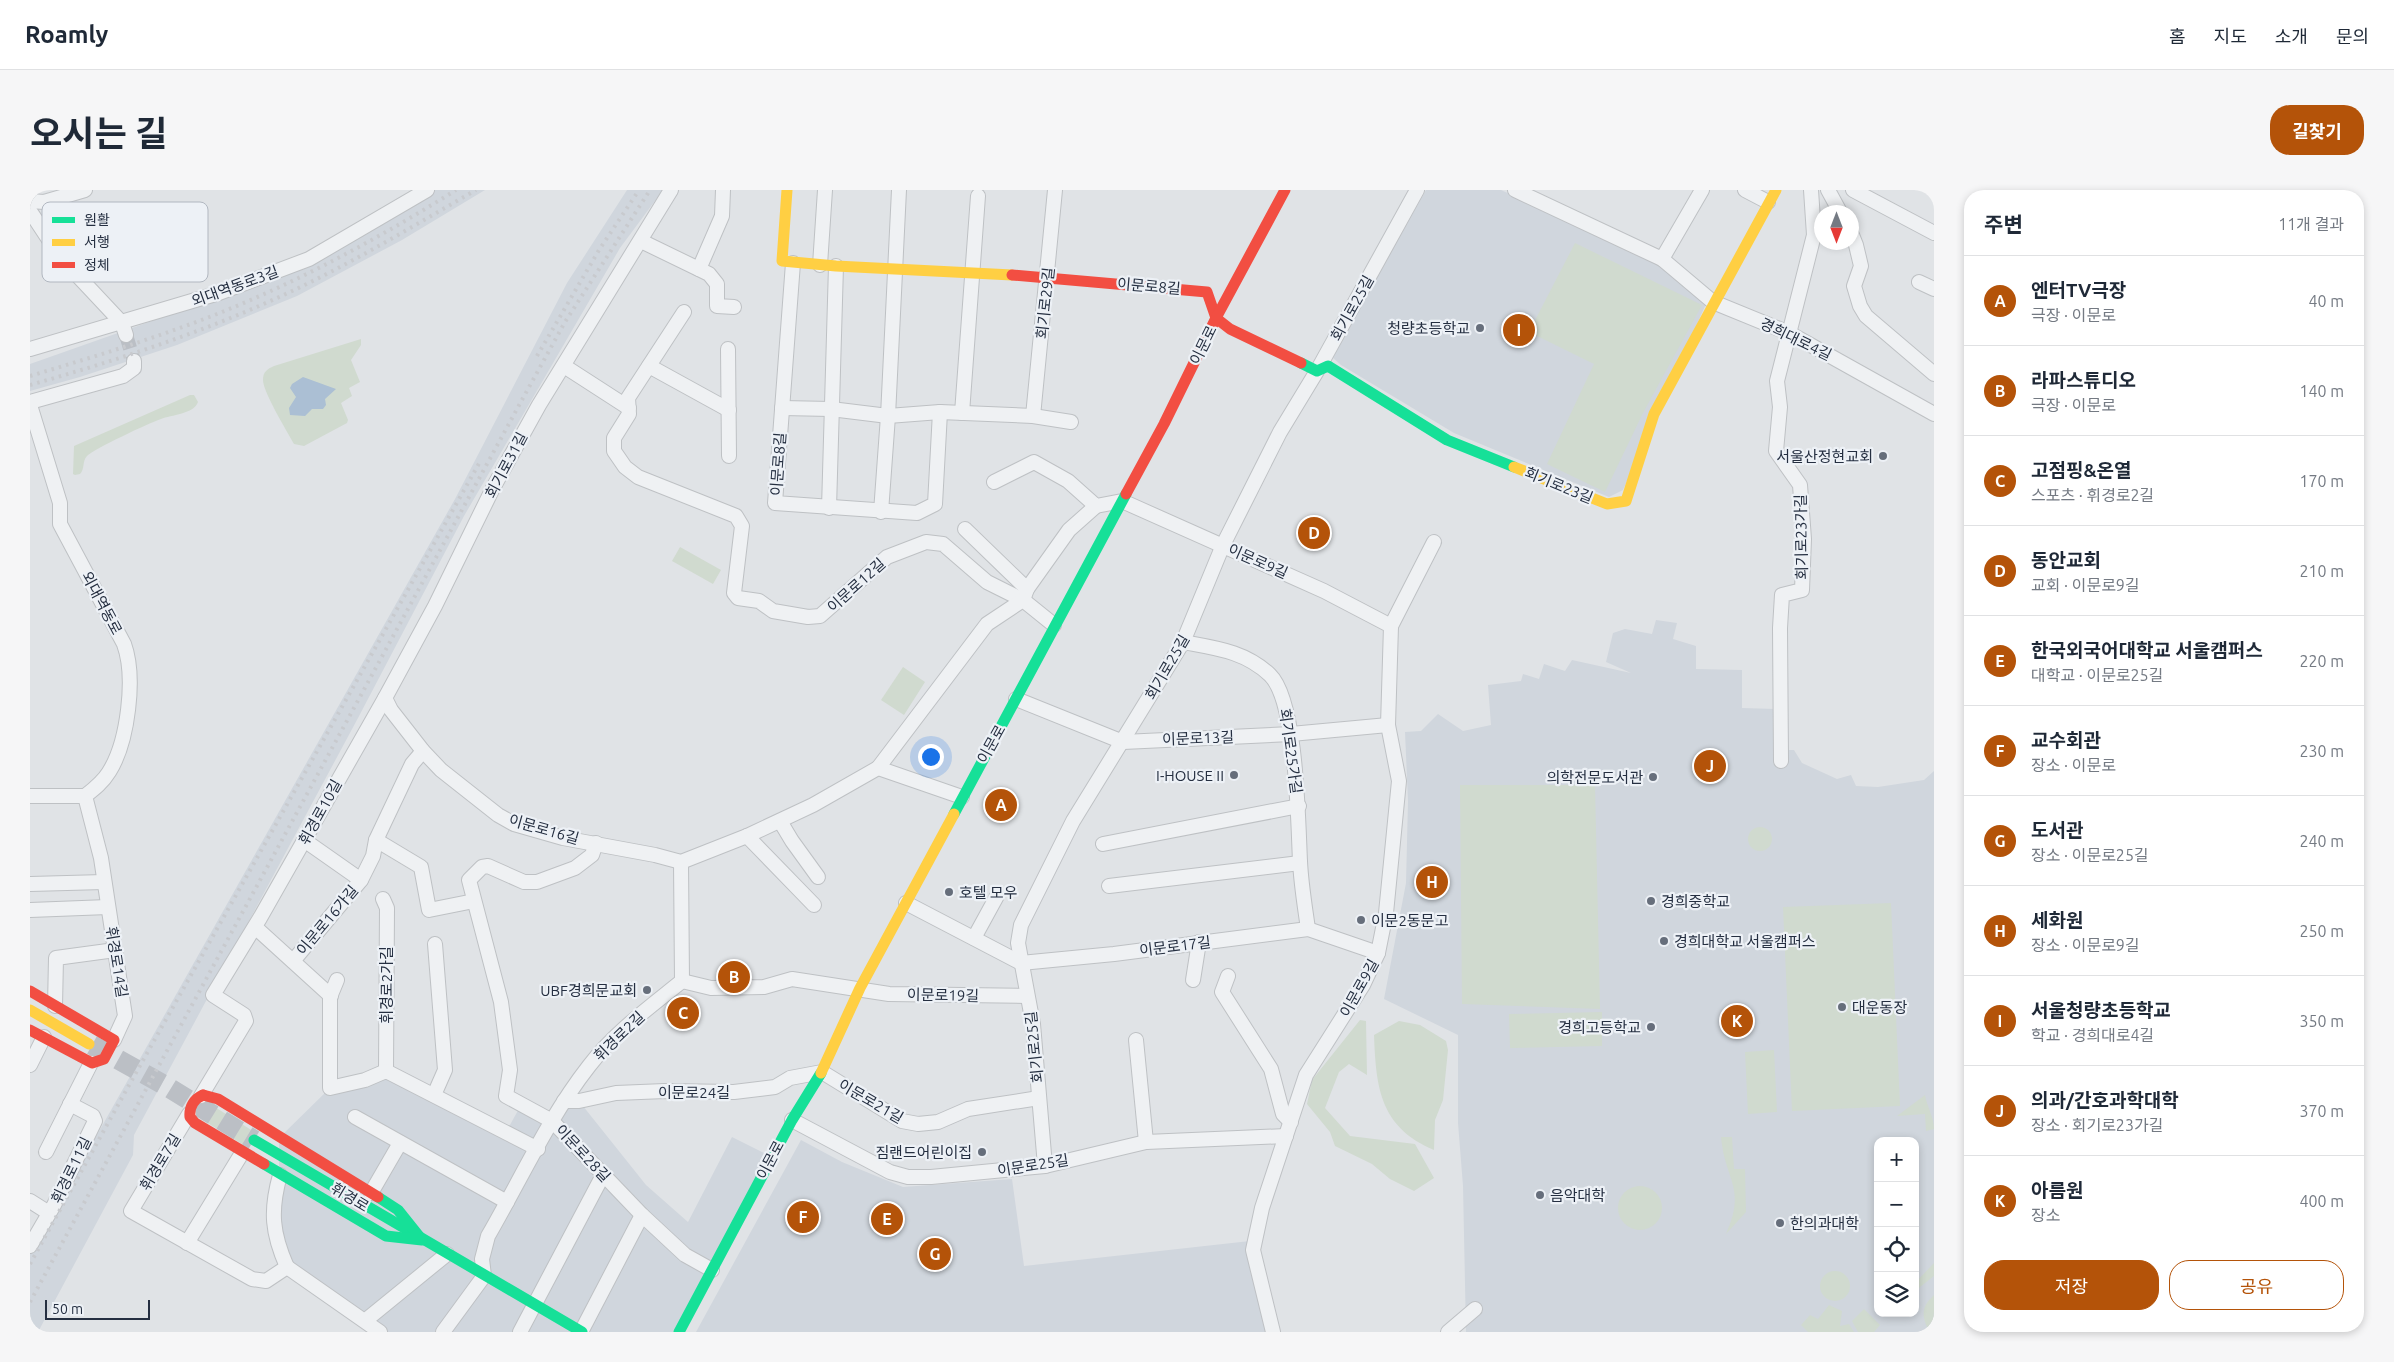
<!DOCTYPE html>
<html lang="ko">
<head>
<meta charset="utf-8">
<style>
  body { margin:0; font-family:Ubuntu,"Noto Sans KR",sans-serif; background:#f6f6f7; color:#1f2937 }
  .controls { position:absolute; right:15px; bottom:15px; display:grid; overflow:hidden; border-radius:10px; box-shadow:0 2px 8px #0003 }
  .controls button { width:45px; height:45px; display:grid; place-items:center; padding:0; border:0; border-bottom:1px solid #e0e1e3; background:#fff; color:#1f2937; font:25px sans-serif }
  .compass { position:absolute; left:1784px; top:15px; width:45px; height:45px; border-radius:50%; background:#fff; box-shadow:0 2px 8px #0003; rotate:180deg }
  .scale { position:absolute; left:15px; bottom:12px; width:105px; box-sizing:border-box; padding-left:5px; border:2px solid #252f41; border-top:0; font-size:14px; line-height:18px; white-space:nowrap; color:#252f41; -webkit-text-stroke:4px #edf1f6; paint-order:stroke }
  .you { position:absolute; left:900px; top:566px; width:18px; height:18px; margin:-12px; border:4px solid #fff; border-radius:50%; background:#1a73e8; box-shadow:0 0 0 8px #1a73e833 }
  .badge { display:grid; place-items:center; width:32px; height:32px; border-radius:50%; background:#b45309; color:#fff; font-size:16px; font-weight:700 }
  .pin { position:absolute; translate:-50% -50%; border:2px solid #fff; box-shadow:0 1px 5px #0006 }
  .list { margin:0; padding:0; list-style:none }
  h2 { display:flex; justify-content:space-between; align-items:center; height:65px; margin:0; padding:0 20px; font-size:21px }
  h2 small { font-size:16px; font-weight:400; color:#747a83 }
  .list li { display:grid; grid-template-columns:32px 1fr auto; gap:15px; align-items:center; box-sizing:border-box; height:90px; padding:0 20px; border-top:1px solid #e0e1e3 }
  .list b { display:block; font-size:19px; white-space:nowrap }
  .list p { margin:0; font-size:16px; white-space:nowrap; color:#747a83 }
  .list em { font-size:16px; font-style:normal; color:#747a83 }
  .actions { display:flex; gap:10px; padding:15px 20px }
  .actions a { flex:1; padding:11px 0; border:1px solid #b45309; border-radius:20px; text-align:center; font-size:18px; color:#b45309 }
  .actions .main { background:#b45309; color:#fff }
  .icon { flex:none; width:28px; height:28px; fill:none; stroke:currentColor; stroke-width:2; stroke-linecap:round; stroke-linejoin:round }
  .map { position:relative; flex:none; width:1904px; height:1142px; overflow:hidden; border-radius:20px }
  header { display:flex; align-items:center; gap:30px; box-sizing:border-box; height:70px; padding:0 25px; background:#fff; border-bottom:1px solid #e0e1e3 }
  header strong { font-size:24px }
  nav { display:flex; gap:28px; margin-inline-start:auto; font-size:18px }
  .intro { display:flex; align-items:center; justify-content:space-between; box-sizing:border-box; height:120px; padding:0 30px }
  h1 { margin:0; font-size:35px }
  .button { padding:12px 22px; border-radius:20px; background:#b45309; color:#fff; font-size:18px; font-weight:700 }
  main { display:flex; gap:30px; padding:0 30px }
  aside { flex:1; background:#fff; border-radius:20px; box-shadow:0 2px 8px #0003 }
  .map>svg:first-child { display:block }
  .built { fill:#d0d6dd; fill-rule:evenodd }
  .green { fill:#d0dacf }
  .water { fill:#abbfd4 }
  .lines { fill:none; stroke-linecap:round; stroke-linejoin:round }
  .street-tunnel { stroke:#bbbfc5; stroke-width:14; stroke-dasharray:14 7; stroke-linecap:butt }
  .secondary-tunnel { stroke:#bbbfc5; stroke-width:20; stroke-dasharray:20 10; stroke-linecap:butt }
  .street-casing { stroke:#bec1c4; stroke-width:16 }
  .street { stroke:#eff1f3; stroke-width:14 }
  .fast { stroke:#16e098; stroke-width:11 }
  .slow { stroke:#ffcf43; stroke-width:11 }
  .jam { stroke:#f24e42; stroke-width:11 }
  .rail { stroke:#c8cace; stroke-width:4; stroke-dasharray:2.5 5; stroke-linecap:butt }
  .poi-dot { fill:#666e7b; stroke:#edf1f6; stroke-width:2 }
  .labels { text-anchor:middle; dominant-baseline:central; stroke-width:4.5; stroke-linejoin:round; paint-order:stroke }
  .street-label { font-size:15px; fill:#252f41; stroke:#edf1f6 }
  .poi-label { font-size:15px; fill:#252f41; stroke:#edf1f6; text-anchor:end }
  .key { fill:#edf1f6; stroke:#b1b7c0; stroke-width:1 }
  .key-label { font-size:14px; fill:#252f41 }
</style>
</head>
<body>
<header>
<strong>Roamly</strong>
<nav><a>홈</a><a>지도</a><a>소개</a><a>문의</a></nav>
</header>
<div class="intro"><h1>오시는 길</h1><a class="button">길찾기</a></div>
<main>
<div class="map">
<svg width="1904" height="1142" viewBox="0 0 1904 1142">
  <rect width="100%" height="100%" fill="#e0e3e6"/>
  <g class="built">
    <polygon points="403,0 455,0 372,50 267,106 147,155 50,187 0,201 0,174 238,90"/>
    <polygon points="597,0 633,0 590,58 434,326 328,528 104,945 103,965 8,1142 0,1142 0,1064 425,309 537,93"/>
    <polygon points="1396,0 1471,0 1627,72 1676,114 1593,300 1579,307 1424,243 1311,175 1302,167"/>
    <path d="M1626,430l21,3 -4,16 23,7v23l46,1v38l34,1 4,41h14l8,13 35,16 14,-4 5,11 22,1 46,-7 10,-9v561h-468l-3,-146 -5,-63v-88l-74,-36 22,-116 2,-82 -3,-69 16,-1 17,-17 25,17 28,-6 -3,-40 33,-4 2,-7 16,5 5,-15 21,7 7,-11 59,13 -25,-11 7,-29 12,-4 27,5zM1848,951h37v172h-37z"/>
    <polygon points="356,881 476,942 491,915 522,930 529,917 549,911 616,995 658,1032 702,947 742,967 649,1142 347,1142 275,1091 249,1058 249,948 300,898"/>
    <polygon points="771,950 812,972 873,997 982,989 994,1076 1220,1051 1239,1142 666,1142"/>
  </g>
  <g class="green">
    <polygon points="1545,53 1672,115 1613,223 1575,302 1517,274 1564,174 1499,142"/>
    <path d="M331,149v6l-10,15 9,22 -11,6 3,8 -11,7 7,17 -1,3 -43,23 -10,-2c-7,-13 -31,-52 -31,-64 0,-8 4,-11 11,-14z"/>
    <path d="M160,205h4l4,7c-4,12 -27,13 -37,17 -12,4 -67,30 -74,37 -5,5 -2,13 -7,18l-5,1 -2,-1 1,-28z"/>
    <polygon points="650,357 691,380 683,394 642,371"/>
    <polygon points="873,477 895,492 874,525 851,510"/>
    <polygon points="1430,595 1565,595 1570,819 1432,814"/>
    <circle cx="1730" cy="649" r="12"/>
    <polygon points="1861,713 1870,916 1762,921 1753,717"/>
    <polygon points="1572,822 1572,856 1480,858 1479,824"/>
    <polygon points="1330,830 1336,831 1337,885 1319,874 1309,882 1295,918 1320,946 1385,954 1404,988 1384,1001 1360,989 1342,974 1305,956 1300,942 1277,914 1282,890"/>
    <path d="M1369,831l21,4 26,16 2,9 -5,50 -8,20 -1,30c-54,-23 -58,-62 -60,-115z"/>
    <polygon points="1744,860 1747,922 1718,924 1715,862"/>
    <path d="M1895,905c2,12 9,22 9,34l-8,2 -1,-17 -28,2z"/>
    <polygon points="180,914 226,943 217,957 171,929"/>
    <path d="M1691,947h11l2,32h11l1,43 -20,22c21,-46 -1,-53 -5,-97z"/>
    <circle cx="1610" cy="1018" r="22"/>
    <polygon points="1904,1073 1904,1086 1885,1101 1885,1093"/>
    <circle cx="1805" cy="1096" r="15"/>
    <path d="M1904,1105v37h-5c-7,-16 -9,-24 5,-37z"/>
    <polygon points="1799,1115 1812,1121 1810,1136 1819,1134 1824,1142 1778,1142 1771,1135 1780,1125 1788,1129"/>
    <polygon points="1834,1119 1850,1135 1844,1142 1828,1142 1822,1131"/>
  </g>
  <polygon class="water" points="273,187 306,199 295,209 296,215 293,219 282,219 275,226 260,225 259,218 266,207 260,198 262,194"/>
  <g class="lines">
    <polyline class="street-tunnel" points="96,145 104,171"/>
    <polyline class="secondary-tunnel" points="62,855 136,896 224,950"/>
    <defs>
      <g id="street">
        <polyline points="1485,0 1632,69 1683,112 1759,143 1904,224"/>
        <polyline points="1715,0 1738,12"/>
        <polyline points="1798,0 1810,22"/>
        <polyline points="1823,0 1904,43"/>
        <polyline points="0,11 14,12 55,0"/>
        <polyline points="0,21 31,68 92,133 96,145"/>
        <polyline points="1822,45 1826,55 1831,76 1824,96 1830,116 1836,126 1904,184"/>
        <polyline points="611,51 679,84 687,94 687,116 704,117"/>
        <polyline points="1632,69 1672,0"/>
        <polyline points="763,73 745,313 887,323 905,314 910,222"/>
        <polyline points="790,75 795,0"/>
        <polyline points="669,79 692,26 693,0"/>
        <polyline points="1889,92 1904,99"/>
        <polyline points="654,122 598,208 599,224 584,248 584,261 595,277 608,287 706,326 712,336 704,403 708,408 729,411 743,421 778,427 790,426 857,367 896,352 913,354 957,392 993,410 997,399 1039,340 1066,316"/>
        <polyline points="0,159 189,103 279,69 397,0"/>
        <polyline points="698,159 699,266"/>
        <polyline points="534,176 599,218"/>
        <polyline points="619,176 699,220"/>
        <polyline points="0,212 93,186 104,178 104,171"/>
        <path d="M0,215l30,98v21l64,120c12,33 4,98 -15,128 -6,10 -15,17 -24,24"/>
        <polyline points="752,218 801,219 858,226 910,222 1003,226 1041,232"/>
        <polyline points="932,223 948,6"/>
        <polyline points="1003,226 1025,0"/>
        <polyline points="964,292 1004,272 1038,291 1066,316 1092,311 1294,401 1361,436 1358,535 1369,591 1356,723 1348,763 1333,795 1276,885 1232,1018 1223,1060 1243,1142"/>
        <polyline points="799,318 806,76"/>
        <polyline points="851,322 858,226 869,0"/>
        <polyline points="935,339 997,399"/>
        <polyline points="1361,436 1404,352"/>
        <path d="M1153,452c32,6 62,9 87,33 27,26 28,148 30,186 1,23 5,46 8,68"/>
        <polyline points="355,508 361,520 393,561 411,580 468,625 484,634 533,648 625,665 651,672 717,646 783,615 848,578 932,607"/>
        <polyline points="986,509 1093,552 1261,544 1358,535"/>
        <polyline points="1751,571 1750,438 1752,405 1772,400 1774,349 1770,295 1746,261 1750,217 1747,191 1784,45 1781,0"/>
        <polyline points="848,578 957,434 993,410 1024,435"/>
        <polyline points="0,606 55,606 71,668 95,826 84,850"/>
        <polyline points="750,631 762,651 788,687"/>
        <polyline points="717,646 784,715"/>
        <polyline points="274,650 331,690"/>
        <polyline points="346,650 391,677 399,720 444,711"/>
        <polyline points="566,653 562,665 545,678 507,692 494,692 458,676 452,677 439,690 471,812 480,880 476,906 522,931 612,1025 655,1065 682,1080"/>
        <polyline points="1073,654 1269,616"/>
        <polyline points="0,694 74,692"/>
        <polyline points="1079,696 1270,673"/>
        <polyline points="353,709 357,718 356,881"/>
        <polyline points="876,713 991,773 1084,764 1278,739 1348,763"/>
        <polyline points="0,720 78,717"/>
        <polyline points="225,737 301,806"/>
        <polyline points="944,748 967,706"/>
        <polyline points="263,771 331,690 343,666 346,650 382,574 393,561"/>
        <polyline points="1198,786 1192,802 1241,879 1253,924 1261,932"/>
        <polyline points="307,790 300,807 300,898 335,890 356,881 508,959"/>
        <polyline points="1163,790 1169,752"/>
        <polyline points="652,791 681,798 734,797 762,789 859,804 997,806"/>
        <polyline points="25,816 26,768 85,760"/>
        <polyline points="1106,850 1116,952"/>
        <polyline points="0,875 14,847"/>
        <polyline points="404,905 415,880 405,754"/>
        <polyline points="171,906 216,831 214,825 183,805 230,728 355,508 405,416 463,298 509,215 641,0"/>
        <polyline points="534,911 549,911 586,903 635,901 704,902 745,897 760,888 792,882 872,931 888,934 908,932 938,919 1009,908"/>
        <polyline points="159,924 101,1021 222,1089 236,1091 257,1077"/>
        <polyline points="325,927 477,1012"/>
        <polyline points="762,930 860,982 878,987 901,987 1015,976 1116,952 1256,946"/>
        <polyline points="16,962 61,873"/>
        <polyline points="1015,976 1003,834 988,753 991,735 1043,631 1153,452 1193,355 1250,242 1287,181 1387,0"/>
        <path d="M250,985c-10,36 -8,58 7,92"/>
        <polyline points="341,1003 370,953"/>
        <polyline points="0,1011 19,1023"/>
        <polyline points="157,1053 212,963"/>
        <polyline points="0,1056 24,1015 65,931 63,926 40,914"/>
        <polyline points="257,1077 350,1142"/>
        <polyline points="336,1130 417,1064"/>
        <path d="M413,1142l41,-56 -2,-17 6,-23c33,-57 61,-119 101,-170 26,-34 61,-59 93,-85l-1,-119"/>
        <polyline points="490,1142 573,985"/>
        <polyline points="551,1142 612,1025"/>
        <polyline points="1418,1142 1445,1119"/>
      </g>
    </defs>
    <use href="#street" class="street-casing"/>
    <use href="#street" class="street"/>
    <g class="fast">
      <polyline points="1271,173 1287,181 1298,176 1417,250 1484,277"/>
      <polyline points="924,624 1096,304"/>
      <polyline points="224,950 552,1142"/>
      <polyline points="234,974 356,1046 392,1050 368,1020 348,1007"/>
      <polyline points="649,1142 762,930 791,883"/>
    </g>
    <g class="slow">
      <polyline points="757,0 752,71 806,76 982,85"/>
      <polyline points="1484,277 1577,314 1596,311 1624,224 1746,0"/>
      <polyline points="0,820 59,854"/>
      <polyline points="791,883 830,798 924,624"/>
    </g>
    <g class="jam">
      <polyline points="982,85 1177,102 1186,128 1200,139 1271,173"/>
      <polyline points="1096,304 1134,234 1186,128 1255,0"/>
      <polyline points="0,801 84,850 74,869 62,873 0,840"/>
      <polyline points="173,905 188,909 348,1007"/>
      <path d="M173,905c-9,4 -14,12 -13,22l5,6 69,41"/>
    </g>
    <g class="rail">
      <polyline points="507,166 569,60 609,0"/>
      <path d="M0,186c63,-19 126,-38 187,-62 83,-33 164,-77 239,-124"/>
      <path d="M0,195c88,-25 177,-54 260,-93 64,-30 125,-67 186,-102"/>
      <polyline points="0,1074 98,897 451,270"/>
      <polyline points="0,1112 493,208 535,132 620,0"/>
    </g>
  </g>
  <g class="poi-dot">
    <circle cx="1450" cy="138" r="5"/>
    <circle cx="1853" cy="266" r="5"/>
    <circle cx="1204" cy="585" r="5"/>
    <circle cx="1623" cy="587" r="5"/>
    <circle cx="919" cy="702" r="5"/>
    <circle cx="1621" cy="711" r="5"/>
    <circle cx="1331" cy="730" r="5"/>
    <circle cx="1634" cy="751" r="5"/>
    <circle cx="617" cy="800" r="5"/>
    <circle cx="1812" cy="817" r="5"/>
    <circle cx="1621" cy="837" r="5"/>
    <circle cx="952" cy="962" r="5"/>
    <circle cx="1510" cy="1005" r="5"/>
    <circle cx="1750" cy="1033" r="5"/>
  </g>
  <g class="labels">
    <g class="street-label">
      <text transform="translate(205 96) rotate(-20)">외대역동로3길</text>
      <text transform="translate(1119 96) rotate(5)">이문로8길</text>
      <text transform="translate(1015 113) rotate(-84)">회기로29길</text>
      <text transform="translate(1322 118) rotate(-61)">회기로25길</text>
      <text transform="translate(1766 149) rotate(26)">경희대로4길</text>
      <text transform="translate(1173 155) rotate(-64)">이문로</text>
      <text transform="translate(748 274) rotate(-86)">이문로8길</text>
      <text transform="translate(476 275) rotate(-62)">회기로31길</text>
      <text transform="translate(1529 295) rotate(22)">회기로23길</text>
      <text transform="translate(1771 347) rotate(-91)">회기로23가길</text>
      <text transform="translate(1228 371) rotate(24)">이문로9길</text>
      <text transform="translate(826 395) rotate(-42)">이문로12길</text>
      <text transform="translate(72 413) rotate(62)">외대역동로</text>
      <text transform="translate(1137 477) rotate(-60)">회기로25길</text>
      <text transform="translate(1168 548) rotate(-2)">이문로13길</text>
      <text transform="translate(961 554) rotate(-61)">이문로</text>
      <text transform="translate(1261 561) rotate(82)">회기로25가길</text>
      <text transform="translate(290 622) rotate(-61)">휘경로10길</text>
      <text transform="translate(514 639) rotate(16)">이문로16길</text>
      <text transform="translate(297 730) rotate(-50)">이문로16가길</text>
      <text transform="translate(1145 756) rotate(-7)">이문로17길</text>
      <text transform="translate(87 772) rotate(81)">휘경로14길</text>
      <text transform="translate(356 795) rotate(-90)">휘경로2가길</text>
      <text transform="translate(1329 798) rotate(-61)">이문로9길</text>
      <text transform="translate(913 805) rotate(1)">이문로19길</text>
      <text transform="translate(589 846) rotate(-44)">휘경로2길</text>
      <text transform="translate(1004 857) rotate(-96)">회기로25길</text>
      <text x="664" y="902">이문로24길</text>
      <text transform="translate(841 911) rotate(30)">이문로21길</text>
      <text transform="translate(553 963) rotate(47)">이문로28길</text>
      <text transform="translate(740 970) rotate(-62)">이문로</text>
      <text transform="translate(130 972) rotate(-59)">휘경로7길</text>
      <text transform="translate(1003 975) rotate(-9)">이문로25길</text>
      <text transform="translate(41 980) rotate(-64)">휘경로11길</text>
      <text transform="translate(320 1007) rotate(31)">휘경로</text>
    </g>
    <g class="poi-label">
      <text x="1440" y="138">청량초등학교</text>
      <text x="1843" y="266">서울산정현교회</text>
      <text x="1194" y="585">I-HOUSE II</text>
      <text x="1613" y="587">의학전문도서관</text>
      <text x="929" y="702" text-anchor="start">호텔 모우</text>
      <text x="1631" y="711" text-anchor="start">경희중학교</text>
      <text x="1341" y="730" text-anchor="start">이문2동문고</text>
      <text x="1644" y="751" text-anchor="start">경희대학교 서울캠퍼스</text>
      <text x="607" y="800">UBF경희문교회</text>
      <text x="1822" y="817" text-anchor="start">대운동장</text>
      <text x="1611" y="837">경희고등학교</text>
      <text x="942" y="962">짐랜드어린이집</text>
      <text x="1520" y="1005" text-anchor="start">음악대학</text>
      <text x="1760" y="1033" text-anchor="start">한의과대학</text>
    </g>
  </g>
  <rect x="12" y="12" width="166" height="80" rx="8" class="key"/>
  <rect x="22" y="27" width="23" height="6" fill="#16e098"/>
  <rect x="22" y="49" width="23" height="7" fill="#ffcf43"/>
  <rect x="22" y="72" width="23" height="6" fill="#f24e42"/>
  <g class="key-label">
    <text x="54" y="35">원활</text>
    <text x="54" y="57">서행</text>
    <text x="54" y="80">정체</text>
  </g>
</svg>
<div class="controls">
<button>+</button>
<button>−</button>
<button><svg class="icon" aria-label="locate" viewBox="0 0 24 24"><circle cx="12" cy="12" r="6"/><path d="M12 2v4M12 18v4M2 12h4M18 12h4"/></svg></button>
<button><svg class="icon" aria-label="layers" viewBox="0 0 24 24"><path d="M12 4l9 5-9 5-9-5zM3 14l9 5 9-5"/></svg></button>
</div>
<svg class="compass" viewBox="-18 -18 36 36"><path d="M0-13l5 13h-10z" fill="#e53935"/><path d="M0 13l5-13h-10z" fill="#747a83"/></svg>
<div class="scale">50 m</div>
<div class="you"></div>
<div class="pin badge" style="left:971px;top:615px">A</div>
<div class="pin badge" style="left:704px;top:787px">B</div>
<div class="pin badge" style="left:653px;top:823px">C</div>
<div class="pin badge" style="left:1284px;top:343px">D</div>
<div class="pin badge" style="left:857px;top:1029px">E</div>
<div class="pin badge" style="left:773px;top:1027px">F</div>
<div class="pin badge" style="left:905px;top:1064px">G</div>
<div class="pin badge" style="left:1402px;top:692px">H</div>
<div class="pin badge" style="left:1489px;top:140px">I</div>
<div class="pin badge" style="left:1680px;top:576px">J</div>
<div class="pin badge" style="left:1707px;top:831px">K</div>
</div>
<aside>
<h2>주변<small>11개 결과</small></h2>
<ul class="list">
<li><span class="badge">A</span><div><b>엔터TV극장</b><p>극장 · 이문로</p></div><em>40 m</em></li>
<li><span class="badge">B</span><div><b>라파스튜디오</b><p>극장 · 이문로</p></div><em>140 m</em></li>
<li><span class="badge">C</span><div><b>고점핑&amp;온열</b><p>스포츠 · 휘경로2길</p></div><em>170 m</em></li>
<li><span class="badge">D</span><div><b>동안교회</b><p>교회 · 이문로9길</p></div><em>210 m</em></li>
<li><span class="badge">E</span><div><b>한국외국어대학교 서울캠퍼스</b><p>대학교 · 이문로25길</p></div><em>220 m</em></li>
<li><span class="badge">F</span><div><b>교수회관</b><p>장소 · 이문로</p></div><em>230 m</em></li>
<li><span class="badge">G</span><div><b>도서관</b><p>장소 · 이문로25길</p></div><em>240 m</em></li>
<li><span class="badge">H</span><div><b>세화원</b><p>장소 · 이문로9길</p></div><em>250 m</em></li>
<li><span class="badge">I</span><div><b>서울청량초등학교</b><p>학교 · 경희대로4길</p></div><em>350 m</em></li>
<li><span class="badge">J</span><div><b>의과/간호과학대학</b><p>장소 · 회기로23가길</p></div><em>370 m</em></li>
<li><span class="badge">K</span><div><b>아름원</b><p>장소</p></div><em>400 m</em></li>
</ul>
<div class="actions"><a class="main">저장</a><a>공유</a></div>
</aside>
</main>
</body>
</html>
